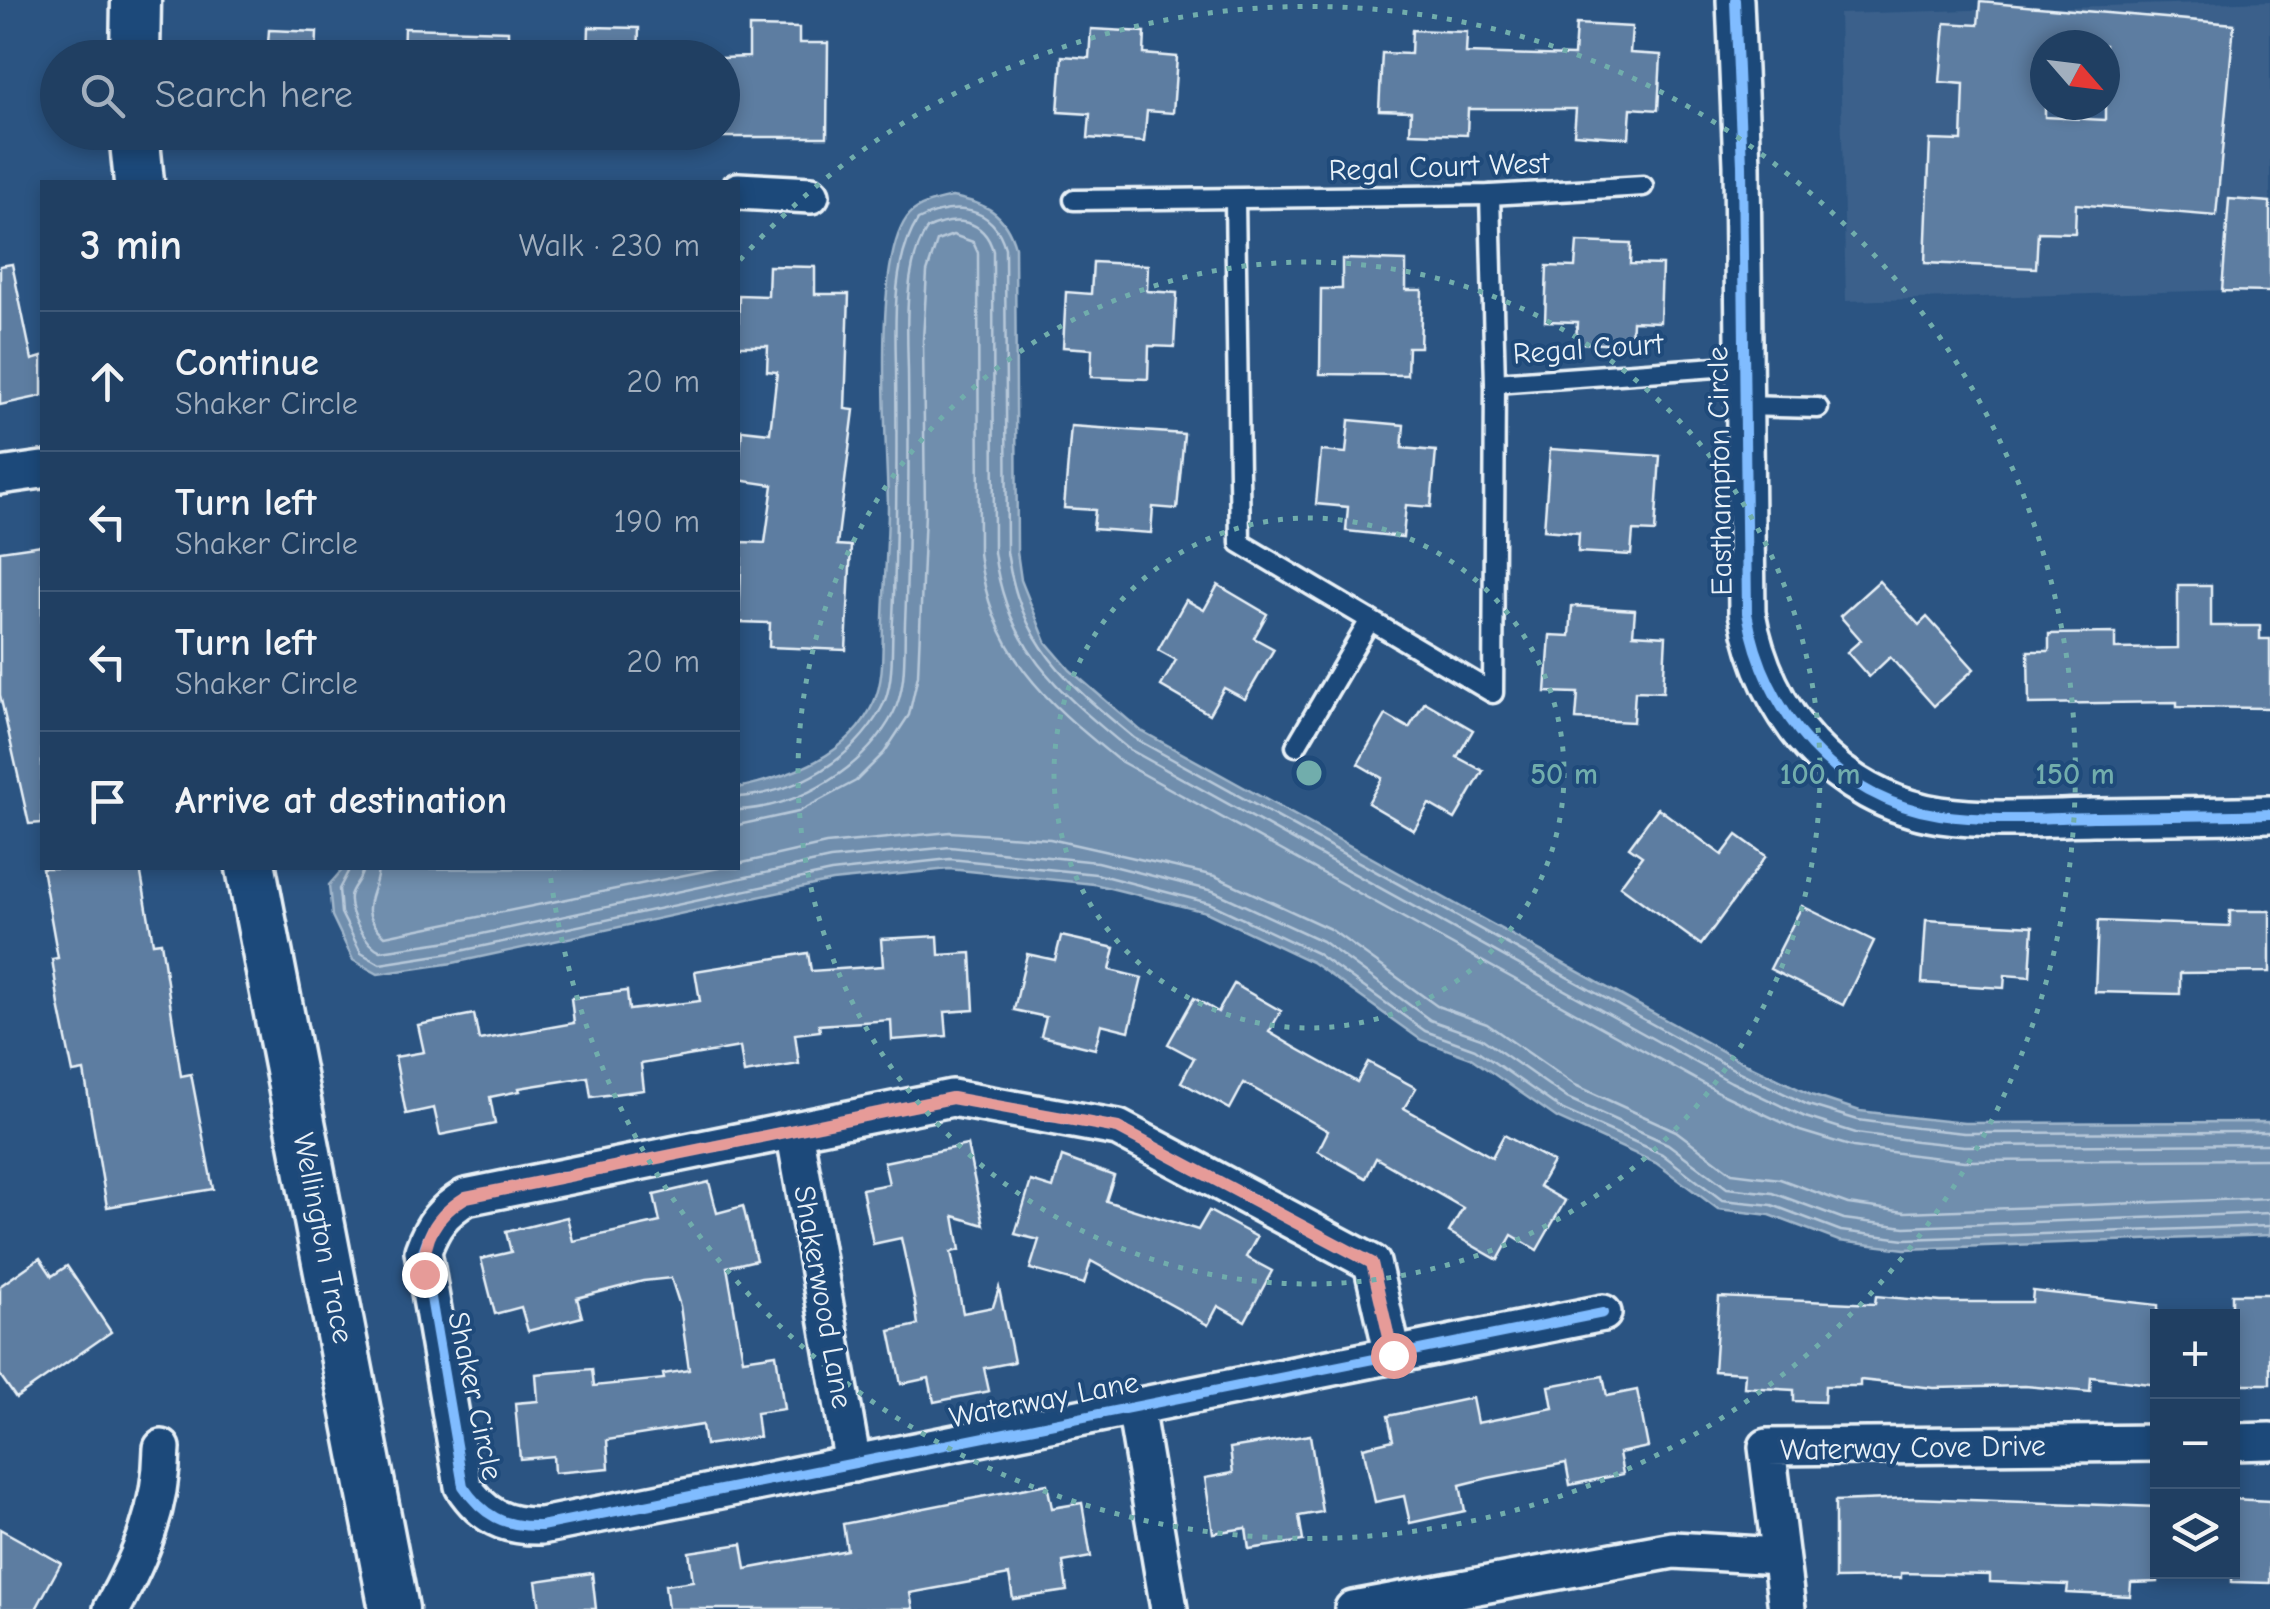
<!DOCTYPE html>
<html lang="en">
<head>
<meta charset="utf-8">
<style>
  body { margin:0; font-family:"Comic Neue",sans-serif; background:#2d4a6b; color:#f1f3f6 }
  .controls { position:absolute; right:30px; bottom:30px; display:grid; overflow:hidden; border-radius:0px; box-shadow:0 5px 15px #0003 }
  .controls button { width:90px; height:90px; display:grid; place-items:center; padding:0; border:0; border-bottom:2px solid #3d5877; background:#203f62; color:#f1f3f6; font:50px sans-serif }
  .compass { position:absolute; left:2030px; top:30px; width:90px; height:90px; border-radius:50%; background:#203f62; box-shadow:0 5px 15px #0003; rotate:118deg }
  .stop { position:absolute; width:30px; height:30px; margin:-22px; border:8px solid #e69b98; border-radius:50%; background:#fff }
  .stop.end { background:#e69b98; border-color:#fff; box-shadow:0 2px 10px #0008 }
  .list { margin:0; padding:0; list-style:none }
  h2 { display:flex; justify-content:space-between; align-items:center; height:130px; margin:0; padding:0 40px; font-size:42px }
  h2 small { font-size:32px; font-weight:400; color:#a2afbe }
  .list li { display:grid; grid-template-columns:65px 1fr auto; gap:30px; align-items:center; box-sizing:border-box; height:140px; padding:0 40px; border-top:2px solid #3d5877 }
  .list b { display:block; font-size:38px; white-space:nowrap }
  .list p { margin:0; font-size:32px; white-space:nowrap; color:#a2afbe }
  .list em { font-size:32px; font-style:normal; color:#a2afbe }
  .icon { flex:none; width:55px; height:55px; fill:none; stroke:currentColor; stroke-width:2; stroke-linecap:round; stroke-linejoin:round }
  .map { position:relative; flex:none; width:2270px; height:1609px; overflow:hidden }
  .search { position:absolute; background:#203f62; box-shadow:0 5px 15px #0003; left:40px; top:40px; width:700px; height:110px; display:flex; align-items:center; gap:25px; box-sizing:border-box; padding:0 35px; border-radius:55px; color:#a2afbe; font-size:38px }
  .panel { position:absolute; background:#203f62; box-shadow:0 5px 15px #0003; left:40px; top:180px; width:700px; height:690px; border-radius:0px }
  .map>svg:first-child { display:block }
  .built { fill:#3a608b; fill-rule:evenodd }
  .water { fill:#708ead; stroke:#a0b6cb; stroke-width:2.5 }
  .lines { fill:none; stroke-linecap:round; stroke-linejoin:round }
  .shore { stroke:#b8c9da; stroke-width:2.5 }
  .building { fill:#5d7da1; stroke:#e8f1f8; stroke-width:2.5; fill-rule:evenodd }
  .lane-casing { stroke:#e8f1f8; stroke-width:25 }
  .street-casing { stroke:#e8f1f8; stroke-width:42 }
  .secondary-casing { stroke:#e8f1f8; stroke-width:55 }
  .lane { stroke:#1f4a7a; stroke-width:18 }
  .street { stroke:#1f4a7a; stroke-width:35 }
  .secondary { stroke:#1f4a7a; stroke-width:48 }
  .cycleway-casing { stroke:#1f4a7a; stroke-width:16 }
  .cycleway { stroke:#80bcff; stroke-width:10 }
  .route { stroke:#e69b98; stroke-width:12 }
  .ring { fill:none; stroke:#71adac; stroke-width:5; stroke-dasharray:5 10 }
  .labels { text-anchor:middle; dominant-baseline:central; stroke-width:8; stroke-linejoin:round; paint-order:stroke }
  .street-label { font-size:30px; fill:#e8f1f8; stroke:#1f4a7a }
  .centre { fill:#71adac; stroke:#1f4a7a; stroke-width:5 }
  .ring-label { font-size:30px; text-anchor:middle; font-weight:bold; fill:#71adac; stroke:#1f4a7a; stroke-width:8; stroke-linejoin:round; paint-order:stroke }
</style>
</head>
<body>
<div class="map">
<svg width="2270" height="1609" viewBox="0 0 2270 1609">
  <rect width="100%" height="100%" fill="#2b5482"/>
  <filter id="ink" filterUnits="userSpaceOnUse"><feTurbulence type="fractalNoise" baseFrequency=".01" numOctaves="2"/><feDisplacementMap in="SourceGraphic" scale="20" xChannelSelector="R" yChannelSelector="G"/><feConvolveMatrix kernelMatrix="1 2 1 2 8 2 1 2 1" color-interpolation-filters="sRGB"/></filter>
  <g filter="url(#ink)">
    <path class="built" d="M2270,1v288l-424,12 -7,-287zM2045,45h60v60h-60z"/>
    <path class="water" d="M952,197c33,6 53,15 63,50l2,305 4,28 25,62 24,28 70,60 602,332 69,33 49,16 58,7 46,5 306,-1v113l-365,14 -66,-8 -69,-26 -52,-6 -62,-46 -99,-45 -86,-60 -50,-18 -109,-78 -106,-50 -112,-28 -145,-15 -117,12 -379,82 -75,11 -25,-14 -21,-44 -3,-31 14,-16 395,-1v-80c52,-12 111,-31 136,-86 11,-24 8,-57 9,-82 1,-38 5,-76 5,-114 -1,-60 -17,-251 22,-292 9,-10 29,-14 42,-17z"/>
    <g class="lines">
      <g class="shore">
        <path d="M738,797c58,-4 114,-36 143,-88 14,-24 10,-62 12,-90 4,-84 4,-167 3,-251 -1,-47 -4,-108 22,-148 36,-18 75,-15 87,28l2,304c13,92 59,130 127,186l603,333 71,34 50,15 59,8 47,5 306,-1"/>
        <path d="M738,810c62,-3 126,-41 155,-96 14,-26 11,-63 12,-91 4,-84 4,-167 3,-252 -1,-43 -5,-104 19,-142 27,-13 57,-11 66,22l1,301c13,97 62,137 133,196l604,334 74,35 51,16 60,8 48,5 306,-2"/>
        <path d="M738,825l60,-13 58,-31 28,-28 25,-38 9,-40 7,-162 -2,-173 4,-68 10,-31 16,-6 20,7 5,11 1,300c12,101 64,146 139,207l606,335 76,36 53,16 61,8 50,6 306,-2"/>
        <polyline points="738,864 826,844 950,832 1050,839 1215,876 1330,929 1437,1006 1487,1024 1575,1085 1676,1131 1732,1173 1780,1179 1848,1204 1905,1212 2270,1198"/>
        <polyline points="350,868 339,889 341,913 361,953 380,964 451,953 831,872 950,859 1096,874 1209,903 1316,953 1425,1031 1475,1049 1561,1109 1662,1154 1722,1200 1772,1205 1841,1231 1905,1239 2270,1226"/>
        <path d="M363,868c-1,12 -11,18 -13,28 -2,18 16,49 31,55l68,-10 381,-82 120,-12 147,15 116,29 109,50 108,79 51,18 86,60 101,46 59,44 46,5 71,26 61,8 365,-14"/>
        <path d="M378,868c-1,28 -24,41 7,68l334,-68"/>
      </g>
    </g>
    <g class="building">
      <path d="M1980,2l254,22 -18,192 -140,-12 -1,29 -37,-1 -2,36 -111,-5 5,-123 32,1 2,-57 -24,-2 5,-59 33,2zM2045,45h60v75l-60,-3z"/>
      <polygon points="1576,24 1632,27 1630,53 1661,55 1658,110 1631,108 1629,138 1574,134 1576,109 1468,109 1467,135 1410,133 1411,111 1379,110 1382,53 1411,54 1412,30 1467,32 1466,53 1574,56"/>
      <polygon points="589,27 639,28 638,58 588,58"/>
      <polygon points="749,27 799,28 799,43 828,43 827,137 722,137 722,58 749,57"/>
      <polygon points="404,28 508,31 508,58 403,58"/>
      <polygon points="1091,29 1145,32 1144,54 1177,57 1173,113 1147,111 1144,142 1088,138 1090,114 1058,112 1062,56 1089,58"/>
      <polygon points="269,30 317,32 316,58 267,58"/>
      <polygon points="2229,199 2270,202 2270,292 2222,291"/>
      <polygon points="1577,242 1631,244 1630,264 1662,265 1660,322 1632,321 1631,345 1576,343 1577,322 1545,321 1547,266 1575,267"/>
      <polygon points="1342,259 1406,261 1406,290 1422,290 1420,347 1408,347 1407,375 1320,374 1321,289 1342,289"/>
      <polygon points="1093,262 1148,265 1147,291 1177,293 1174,347 1149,346 1148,379 1091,377 1092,349 1063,347 1066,292 1091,294"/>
      <polygon points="12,264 32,360 42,357 42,396 0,405 0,266"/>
      <polygon points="769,266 815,267 815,294 849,294 845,409 854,410 837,545 851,546 846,650 769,647 770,623 739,622 742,542 765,543 773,485 738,480 742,430 770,433 777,372 767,371 768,346 738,346 739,295 768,296"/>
      <polygon points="1349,420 1404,425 1402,448 1436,451 1431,507 1406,505 1403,537 1346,531 1348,507 1316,504 1321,451 1346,453"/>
      <polygon points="1071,426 1184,434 1177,509 1153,507 1151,533 1093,529 1095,510 1064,508"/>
      <polygon points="1550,449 1660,456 1655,532 1633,531 1631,555 1578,552 1579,533 1544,530"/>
      <polygon points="42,545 42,823 29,824 0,695 0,551"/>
      <polygon points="1879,581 1919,625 1927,617 1974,669 1934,706 1890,657 1869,677 1847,652 1861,640 1840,616"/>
      <polygon points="1218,585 1267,614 1254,638 1274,649 1245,699 1224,688 1209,714 1161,686 1176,660 1158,650 1186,600 1204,610"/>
      <polygon points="2178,585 2211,585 2211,626 2260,626 2260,639 2270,639 2270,708 2177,707 2177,702 2029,704 2028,651 2049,651 2049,634 2115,633 2115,649 2178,648"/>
      <polygon points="1572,606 1635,610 1633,634 1666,636 1663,692 1635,691 1633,722 1576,719 1578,693 1546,692 1550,635 1570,636"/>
      <polygon points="1425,702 1473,730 1457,757 1483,771 1455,819 1429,804 1414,830 1368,803 1382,778 1358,764 1386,715 1409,728"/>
      <polygon points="1658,808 1722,855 1737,835 1766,856 1701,945 1620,886 1642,856 1629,847"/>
      <polygon points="42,868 140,868 153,943 161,942 181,1076 191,1074 213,1189 107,1207 84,1071 73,1073 59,1005 52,959 58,958"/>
      <polygon points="1802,906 1874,941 1843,1005 1770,969"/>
      <polygon points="2230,911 2270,911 2270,972 2180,973 2180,994 2095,992 2098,921 2230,926"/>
      <polygon points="1926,920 2033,926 2030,977 2005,975 2004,988 1922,983"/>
      <polygon points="938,936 939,955 971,953 974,1010 945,1012 947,1036 892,1040 891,1020 819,1025 820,1031 795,1034 799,1064 744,1073 740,1047 641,1064 644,1090 591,1097 588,1077 519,1088 520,1091 490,1097 495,1124 440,1135 434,1108 406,1114 395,1057 424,1052 418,1025 474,1014 479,1040 574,1023 571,998 627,991 629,1010 700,1001 695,971 808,953 811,971 883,966 881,939"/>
      <polygon points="1061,936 1115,948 1110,970 1142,978 1129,1031 1101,1024 1095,1049 1041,1036 1046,1017 1014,1010 1027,954 1055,960"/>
      <polygon points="1234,984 1281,1011 1269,1032 1296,1048 1357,1082 1368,1062 1416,1088 1404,1108 1492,1157 1504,1135 1553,1162 1539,1186 1565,1201 1537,1250 1512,1235 1498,1260 1449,1232 1463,1208 1376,1158 1366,1178 1318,1151 1328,1131 1281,1104 1244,1083 1230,1109 1181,1082 1194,1058 1168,1044 1194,998 1218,1012"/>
      <polygon points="967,1145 984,1225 954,1216 960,1250 951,1252 963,1313 993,1307 999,1288 1014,1362 984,1368 989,1391 934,1402 929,1378 901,1384 890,1331 918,1325 915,1303 901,1238 873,1244 862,1189 889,1184 884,1162"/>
      <polygon points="1062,1157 1114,1176 1106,1201 1198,1230 1209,1211 1257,1237 1246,1257 1272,1271 1245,1321 1218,1306 1208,1325 1091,1261 1084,1284 1030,1269 1039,1240 1015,1234 1031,1181 1053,1188"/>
      <polygon points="709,1182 717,1213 743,1206 756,1260 727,1267 743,1359 776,1354 784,1409 756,1413 759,1437 705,1445 702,1425 607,1440 609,1468 554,1473 553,1456 520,1459 515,1403 538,1401 536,1374 592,1369 594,1386 664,1379 663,1374 689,1370 680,1306 671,1278 643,1281 577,1298 582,1317 528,1331 521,1307 495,1314 481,1259 511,1252 506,1232 567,1217 573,1241 660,1222 654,1195"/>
      <polygon points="40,1258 52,1276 67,1266 111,1332 16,1398 0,1375 0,1286"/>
      <polygon points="2033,1291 2158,1305 2158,1385 2091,1377 2090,1392 2025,1386 1934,1388 1860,1380 1860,1386 1825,1386 1824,1402 1794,1401 1794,1390 1744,1387 1745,1373 1714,1371 1719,1297 1875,1304 1876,1296 1941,1302 2032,1302"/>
      <rect x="2232" y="1294" width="38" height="90"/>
      <polygon points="1603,1376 1607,1396 1637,1390 1648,1447 1619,1453 1623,1474 1570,1485 1566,1463 1488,1478 1460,1485 1465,1511 1410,1523 1404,1496 1375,1502 1363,1447 1393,1440 1388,1416 1472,1398 1477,1423 1553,1408 1549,1386"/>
      <polygon points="1310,1435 1322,1512 1299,1516 1303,1541 1249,1549 1246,1528 1213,1533 1205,1478 1233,1473 1230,1448"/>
      <polygon points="1047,1484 1052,1508 1082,1503 1091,1557 1063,1562 1067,1591 1013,1599 1009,1575 910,1593 913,1609 668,1609 665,1585 693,1581 689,1552 742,1544 746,1569 816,1556 847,1550 843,1524"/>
      <polygon points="1914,1498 2158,1507 2158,1582 2131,1583 2130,1596 2067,1593 2068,1585 1990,1582 1990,1575 1901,1573 1901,1578 1835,1579 1835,1501"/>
      <polygon points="2232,1499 2270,1501 2270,1583 2232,1582"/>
      <polygon points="0,1529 61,1563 36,1609 0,1609"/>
      <polygon points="592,1573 596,1609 540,1609 536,1581"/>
    </g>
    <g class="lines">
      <defs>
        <g id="lane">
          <polyline points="1074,200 1490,195 1643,186"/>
          <polyline points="1235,200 1240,543 1493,693 1495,383 1490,195"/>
          <polyline points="1495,383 1744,365"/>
          <polyline points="1743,406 1818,408"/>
          <polyline points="1296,746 1370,620"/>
        </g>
        <g id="street">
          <path d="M1735,0l7,165 5,448c17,100 89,186 193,202 50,7 103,3 153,2 59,-1 118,-1 177,-3"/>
          <polyline points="738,191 811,195"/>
          <polyline points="0,476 42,470"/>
          <polyline points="794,1130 853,1464"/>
          <path d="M1393,1355l-21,-92 -254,-135 -166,-30 -486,99c-23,14 -34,28 -43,54l40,235c20,30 41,41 78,40l1062,-213"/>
          <polyline points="1135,1407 1169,1609"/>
          <polyline points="2232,1442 2270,1441"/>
          <path d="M112,1609c29,-53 49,-100 50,-161"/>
          <polyline points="1353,1609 1673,1550 1779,1556"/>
          <polyline points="1787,1609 1767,1447 2158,1443"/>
        </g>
        <g id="secondary">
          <polyline points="135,58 136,0"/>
          <polyline points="134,132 139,182"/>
          <polyline points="251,868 394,1609"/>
        </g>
      </defs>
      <use href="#lane" class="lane-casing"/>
      <use href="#street" class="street-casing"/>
      <use href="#secondary" class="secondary-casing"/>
      <use href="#lane" class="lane"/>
      <use href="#street" class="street"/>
      <use href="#secondary" class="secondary"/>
      <defs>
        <g id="cycleway">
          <path d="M1735,0l7,165 5,448c17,100 89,186 193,202 50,7 103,3 153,2 59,-1 118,-1 177,-3"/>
          <path d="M1393,1355l-21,-92 -254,-135 -166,-30 -486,99c-23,14 -34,28 -43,54l40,235c20,30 41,41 78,40l1062,-213"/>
        </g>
      </defs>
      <use href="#cycleway" class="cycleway-casing"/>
      <use href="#cycleway" class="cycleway"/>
    </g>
  </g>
  <g class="lines" filter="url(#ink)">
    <path class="route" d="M424,1274c-1,-36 11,-58 42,-77l486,-99 166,30 254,135 21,92"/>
  </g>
  <g class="ring">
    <circle cx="1309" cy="773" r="255"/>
    <circle cx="1309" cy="773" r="511"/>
    <path d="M740 260A766 766 0 1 1 550 873"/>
  </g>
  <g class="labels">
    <g class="street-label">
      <text transform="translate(1439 167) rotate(-2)">Regal Court West</text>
      <text transform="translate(1588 349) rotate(-4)">Regal Court</text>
      <text transform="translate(1720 471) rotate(-91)">Easthampton Circle</text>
      <text transform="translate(323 1238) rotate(79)">Wellington Trace</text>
      <text transform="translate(823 1297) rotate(80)">Shakerwood Lane</text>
      <text transform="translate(475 1396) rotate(78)">Shaker Circle</text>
      <text transform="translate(1044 1400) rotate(-11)">Waterway Lane</text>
      <text transform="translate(1913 1448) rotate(-1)">Waterway Cove Drive</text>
    </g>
  </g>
  <circle cx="1309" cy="773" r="15" class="centre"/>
  <g class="ring-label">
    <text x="1564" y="784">50 m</text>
    <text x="1820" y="784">100 m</text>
    <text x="2075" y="784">150 m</text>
  </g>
</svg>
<div class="controls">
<button>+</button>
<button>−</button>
<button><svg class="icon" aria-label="layers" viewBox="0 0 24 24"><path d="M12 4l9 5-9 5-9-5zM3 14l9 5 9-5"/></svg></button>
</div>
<svg class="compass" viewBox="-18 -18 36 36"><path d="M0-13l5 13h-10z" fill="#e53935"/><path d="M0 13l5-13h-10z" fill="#a2afbe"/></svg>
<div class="stop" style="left:1393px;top:1355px"></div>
<div class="stop end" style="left:424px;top:1274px"></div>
<div class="search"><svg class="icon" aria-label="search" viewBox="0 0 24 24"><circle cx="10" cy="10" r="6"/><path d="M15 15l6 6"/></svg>Search here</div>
<section class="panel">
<h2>3 min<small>Walk · 230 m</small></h2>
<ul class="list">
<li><svg class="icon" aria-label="ahead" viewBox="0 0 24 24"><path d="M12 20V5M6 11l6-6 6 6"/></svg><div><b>Continue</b><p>Shaker Circle</p></div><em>20 m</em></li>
<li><svg class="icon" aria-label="left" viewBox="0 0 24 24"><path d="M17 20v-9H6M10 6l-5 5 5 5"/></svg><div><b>Turn left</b><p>Shaker Circle</p></div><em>190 m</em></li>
<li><svg class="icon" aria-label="left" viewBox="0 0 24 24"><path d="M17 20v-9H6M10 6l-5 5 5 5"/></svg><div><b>Turn left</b><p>Shaker Circle</p></div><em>20 m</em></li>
<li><svg class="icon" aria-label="arrive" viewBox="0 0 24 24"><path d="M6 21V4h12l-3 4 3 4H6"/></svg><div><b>Arrive at destination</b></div></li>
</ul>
</section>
</div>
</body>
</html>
